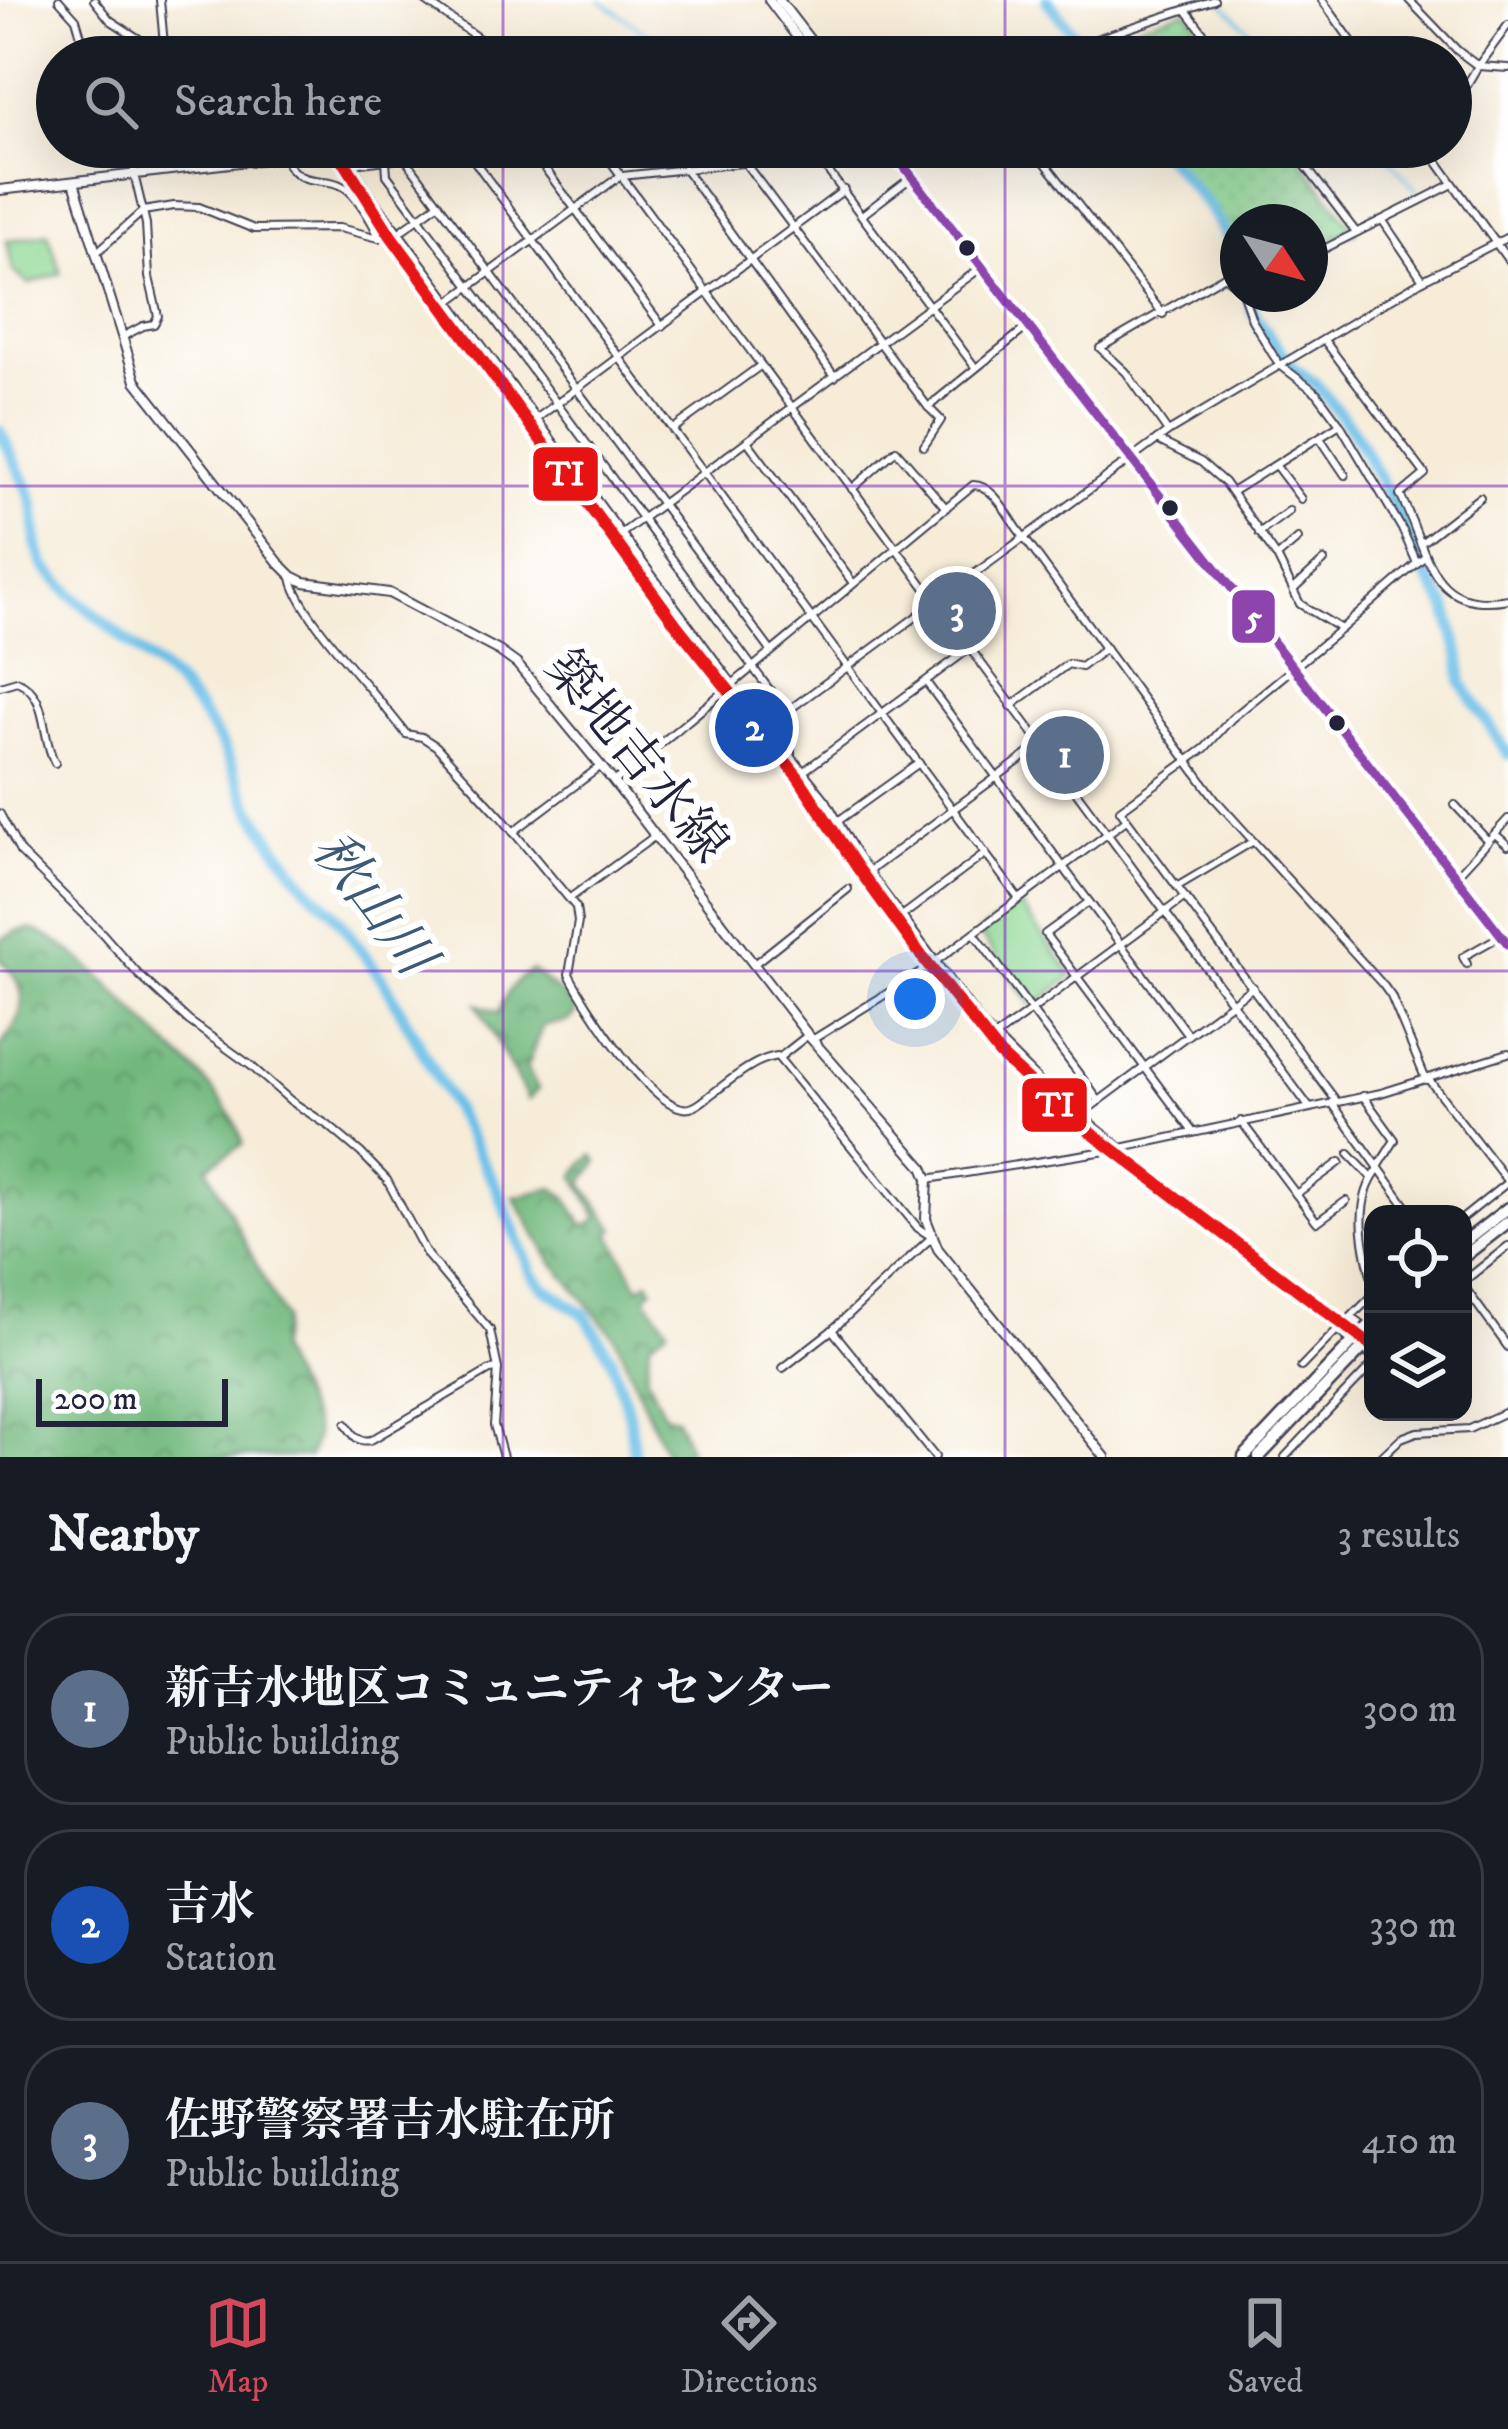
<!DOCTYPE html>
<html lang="en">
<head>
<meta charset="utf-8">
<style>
  body { margin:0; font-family:"IM FELL DW Pica","Noto Serif JP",serif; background:#20242c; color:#f1f3f6 }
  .controls { position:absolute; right:36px; bottom:36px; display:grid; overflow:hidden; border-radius:24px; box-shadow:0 12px 48px #0002 }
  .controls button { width:108px; height:108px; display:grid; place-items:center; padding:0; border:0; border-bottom:3px solid #363941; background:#171b24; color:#f1f3f6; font:60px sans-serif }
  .compass { position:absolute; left:1220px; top:204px; width:108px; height:108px; border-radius:50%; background:#171b24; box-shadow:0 12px 48px #0002; rotate:126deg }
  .scale { position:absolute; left:36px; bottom:30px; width:192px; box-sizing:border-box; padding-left:12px; border:6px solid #22223b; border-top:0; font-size:33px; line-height:42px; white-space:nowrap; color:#22223b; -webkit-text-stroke:9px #fff; paint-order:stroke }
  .you { position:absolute; left:915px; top:999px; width:42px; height:42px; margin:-30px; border:9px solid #fff; border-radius:50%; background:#1a73e8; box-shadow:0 0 0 18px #1a73e833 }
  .badge { display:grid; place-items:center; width:78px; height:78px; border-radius:50%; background:#d1495b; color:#fff; font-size:39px; font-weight:700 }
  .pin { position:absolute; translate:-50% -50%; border:6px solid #fff; box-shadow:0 3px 12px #0006 }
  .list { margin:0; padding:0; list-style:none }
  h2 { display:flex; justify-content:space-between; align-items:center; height:156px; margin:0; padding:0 48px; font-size:51px }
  h2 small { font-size:39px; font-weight:400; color:#9ea1a6 }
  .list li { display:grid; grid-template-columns:78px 1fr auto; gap:36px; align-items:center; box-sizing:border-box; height:192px; margin:0 24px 24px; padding:0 24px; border:3px solid #363941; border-radius:48px }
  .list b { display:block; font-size:45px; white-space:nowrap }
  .list p { margin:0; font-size:39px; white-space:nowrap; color:#9ea1a6 }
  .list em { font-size:39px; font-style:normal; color:#9ea1a6 }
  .icon { flex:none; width:66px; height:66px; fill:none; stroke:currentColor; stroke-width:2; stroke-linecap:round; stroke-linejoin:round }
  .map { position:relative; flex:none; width:1508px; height:1457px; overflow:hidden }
  .search { position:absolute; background:#171b24; box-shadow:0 12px 48px #0002; left:36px; right:36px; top:36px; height:132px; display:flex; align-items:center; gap:30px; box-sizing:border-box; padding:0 42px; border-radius:66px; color:#9ea1a6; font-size:45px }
  .sheet { height:804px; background:#171b24 }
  nav { display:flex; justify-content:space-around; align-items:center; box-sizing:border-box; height:168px; border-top:3px solid #363941; background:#171b24; font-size:33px; color:#9ea1a6 }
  nav a { display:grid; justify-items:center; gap:6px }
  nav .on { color:#d1495b }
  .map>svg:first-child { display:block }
  .grass { fill:url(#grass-dots); stroke:#577c67; stroke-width:3 }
  .forest { fill:url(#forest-crowns); stroke:#4a6d5c; stroke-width:3 }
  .park { fill:#8cd793; stroke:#577c67; stroke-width:3 }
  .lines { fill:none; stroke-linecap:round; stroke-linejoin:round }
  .stream { stroke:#6cc0e8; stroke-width:3 }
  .river { stroke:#6cc0e8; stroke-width:12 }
  .minor-casing { stroke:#424053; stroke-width:10 }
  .major-casing { stroke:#424053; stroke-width:12 }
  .highway-casing { stroke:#424053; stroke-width:15 }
  .minor { stroke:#fff; stroke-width:6 }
  .major { stroke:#fff; stroke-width:8 }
  .highway { stroke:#fff; stroke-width:10 }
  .highway-bridge-casing { stroke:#424053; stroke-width:15; stroke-linecap:butt }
  .highway-bridge { stroke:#fff; stroke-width:10 }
  .bus-1-casing { stroke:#fff; stroke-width:18 }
  .bus-1 { stroke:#8e44ad; stroke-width:9 }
  .rail-1-casing { stroke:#fff; stroke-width:21 }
  .rail-1 { stroke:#e71212; stroke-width:12 }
  .grid { fill:none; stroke:#7b2cbf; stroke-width:3; stroke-opacity:0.55 }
  .bus-dot { fill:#22223b; stroke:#fff; stroke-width:4.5 }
  .labels { text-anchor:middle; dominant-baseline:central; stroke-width:12; stroke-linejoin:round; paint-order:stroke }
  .street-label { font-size:51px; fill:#22223b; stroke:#fff }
  .water-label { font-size:54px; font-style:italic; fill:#3c5978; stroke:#fff }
  .line-badge { stroke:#fff; stroke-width:4.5 }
  .badge-label { font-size:33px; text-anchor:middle; font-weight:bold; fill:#fff }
</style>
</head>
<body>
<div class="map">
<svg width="1508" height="1457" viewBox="0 0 1508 1457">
  <defs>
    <pattern id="grass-dots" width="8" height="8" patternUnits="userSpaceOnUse" patternTransform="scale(3)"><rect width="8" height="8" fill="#8cd793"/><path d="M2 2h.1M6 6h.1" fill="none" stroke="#78b880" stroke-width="1.8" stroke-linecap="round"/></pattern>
    <pattern id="forest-crowns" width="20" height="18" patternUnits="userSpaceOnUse" patternTransform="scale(3)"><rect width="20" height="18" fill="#71b87d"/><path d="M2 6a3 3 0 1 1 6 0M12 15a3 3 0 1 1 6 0" fill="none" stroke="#5c9568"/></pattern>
  </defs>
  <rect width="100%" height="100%" fill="#fff"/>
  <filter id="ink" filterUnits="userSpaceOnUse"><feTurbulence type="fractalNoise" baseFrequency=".00833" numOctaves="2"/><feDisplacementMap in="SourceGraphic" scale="24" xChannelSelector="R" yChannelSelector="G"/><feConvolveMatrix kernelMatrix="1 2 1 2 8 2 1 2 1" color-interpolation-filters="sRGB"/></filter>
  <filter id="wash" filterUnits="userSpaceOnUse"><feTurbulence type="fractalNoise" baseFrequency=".004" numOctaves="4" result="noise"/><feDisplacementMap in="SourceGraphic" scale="48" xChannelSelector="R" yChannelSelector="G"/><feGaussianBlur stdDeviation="2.7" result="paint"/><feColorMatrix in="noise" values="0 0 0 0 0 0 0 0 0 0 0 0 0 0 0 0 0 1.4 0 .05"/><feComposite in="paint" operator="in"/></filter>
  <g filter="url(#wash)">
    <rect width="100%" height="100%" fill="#f6ecd8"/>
    <g class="grass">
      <polygon points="1186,10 1222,57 1097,57 1087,42"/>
      <polygon points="1160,147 1291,147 1356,232 1310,244 1310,222 1238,222 1238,255 1229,238"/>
    </g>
    <g class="forest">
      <path d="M30,929c41,11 103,81 135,113 15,15 32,29 46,46 13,15 27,36 32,56l-36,23 77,152 -7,31 36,72 3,14 -7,21h-309v-410c25,-35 34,-54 0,-87v-20l17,-9z"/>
      <path d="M532,970l44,37c-2,19 -17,15 -33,18l-17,43 12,21 -10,11 -51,-96 22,9c5,-18 16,-34 33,-43z"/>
      <polygon points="593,1155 598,1161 584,1181 584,1186 615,1229 610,1233 639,1288 649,1281 653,1288 646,1297 668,1328 650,1342 646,1375 664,1414 676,1418 689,1449 676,1457 667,1457 615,1337 550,1259 514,1197 554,1188 566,1197 583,1225 592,1223 598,1218 575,1176 584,1162"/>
    </g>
    <g class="park">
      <polygon points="48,233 61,273 29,284 13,271 7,241"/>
      <polygon points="1016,906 1021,906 1071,973 1071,977 1035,1005 1031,1004 981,936 981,931"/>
    </g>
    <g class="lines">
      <g class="stream">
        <polyline points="600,0 680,57"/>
        <polyline points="1219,0 1250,31 1288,57"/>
        <polyline points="1379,147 1417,191"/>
      </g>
      <g class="river">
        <polyline points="1047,0 1092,57"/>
        <polyline points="1158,147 1210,209 1238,255"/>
        <polyline points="1248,294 1252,310 1271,339 1294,369 1315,383 1352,429 1393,504 1415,550 1419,564 1446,606 1460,656 1462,683 1508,754"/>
        <polyline points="0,431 27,486 34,506 37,545 44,566 72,595 175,682 199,710 222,745 250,807 274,844 306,886 333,912 386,984 496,1186 532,1274 543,1287 585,1315 610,1356 630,1417 634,1457"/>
      </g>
    </g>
  </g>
  <g filter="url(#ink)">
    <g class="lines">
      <defs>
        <g id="minor">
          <polyline points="59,0 76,19 87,57"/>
          <polyline points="94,0 110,20 167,57"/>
          <polyline points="160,0 165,56"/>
          <polyline points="424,0 505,57"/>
          <polyline points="1322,0 1363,57"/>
          <polyline points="1409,0 1458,51 1478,66 1508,68"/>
          <polyline points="1186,10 1222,57"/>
          <polyline points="1042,57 1214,0"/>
          <polyline points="1451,105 1459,98 1478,66 1508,25"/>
          <polyline points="123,147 132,161"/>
          <polyline points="284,147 284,148"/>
          <polyline points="499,147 352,164 376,202 732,683"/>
          <polyline points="529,147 662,326"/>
          <polyline points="600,147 1309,1107"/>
          <polyline points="743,147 745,163 928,407 941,420 924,446"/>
          <polyline points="1033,147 1163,314"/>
          <polyline points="1291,147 1356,232"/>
          <polyline points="1427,147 1508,260"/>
          <polyline points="467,151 1019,899"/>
          <polyline points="405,158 771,651"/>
          <polyline points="386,160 387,175 786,712 1168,432 1423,280 1508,237"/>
          <path d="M288,165c17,23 37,10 56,22 12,7 30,37 35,51"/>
          <polyline points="684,168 835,377"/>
          <polyline points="622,176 816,155 975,367"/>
          <polyline points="862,215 912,177"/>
          <polyline points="1383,221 1423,280"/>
          <polyline points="96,253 143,211 174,206 199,207 254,229 339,228 379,238 398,233 439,203"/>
          <polyline points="1310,256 1453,184"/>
          <polyline points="1224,276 1238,287"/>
          <polyline points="1243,294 1252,320 1273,355 1280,365 1317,393 1340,424 1402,529 1417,563"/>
          <polyline points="449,302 620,176"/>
          <polyline points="122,337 143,326 154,324 158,316 149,277 146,224 134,174 134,147"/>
          <path d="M1324,340l101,134 -25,21c29,54 27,119 108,104"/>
          <polyline points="928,407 1027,327"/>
          <polyline points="536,419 844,190"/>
          <polyline points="673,429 760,366"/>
          <polyline points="1168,432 1126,372 1100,348 1238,268"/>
          <polyline points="1320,438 1345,475"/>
          <polyline points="1157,440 1201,462 1224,482 1277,557 1300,604 1341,629"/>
          <polyline points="748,442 853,583"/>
          <polyline points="1276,466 1301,499"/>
          <polyline points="852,489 896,450 946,508"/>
          <polyline points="1232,492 1340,424"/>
          <polyline points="1259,533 1289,511"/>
          <polyline points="621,534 982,267"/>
          <polyline points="1421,543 1480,497"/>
          <polyline points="1277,557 1298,539"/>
          <path d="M292,576c2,35 90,123 114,158l16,3 14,9 65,71 75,90 2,15 -9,52c15,29 86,142 121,134 9,-2 16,-10 23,-15 19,-14 40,-33 64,-37l141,172 14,9 -100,93 -49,38"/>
          <polyline points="1294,589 1324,561"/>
          <polyline points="926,682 1188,1035"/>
          <path d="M0,686l17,-5c33,14 23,56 38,82"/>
          <polyline points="1011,706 1068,664 1081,667 1106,648"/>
          <polyline points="786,712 778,723 791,742 791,756 826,800 859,859 983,1025 1040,1082 1120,1147"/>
          <polyline points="804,771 969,649"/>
          <path d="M614,782l359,-297c20,0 33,27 44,43l200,273 166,184 8,11 35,84"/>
          <polyline points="1455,805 1488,841"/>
          <polyline points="0,814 20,852 102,933 138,974 189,1021 250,1065 291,1101 329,1126 361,1153 387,1180 427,1255 490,1330 498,1369 494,1425 503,1457"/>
          <polyline points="838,821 919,763"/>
          <polyline points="513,832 601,766"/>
          <polyline points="1495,834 1508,845"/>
          <polyline points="868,872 1062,729"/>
          <polyline points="1456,876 1508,819"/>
          <polyline points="1178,886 1252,842"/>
          <polyline points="570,898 655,836"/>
          <polyline points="1089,902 1045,934 1193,1132"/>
          <polyline points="902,916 985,854"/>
          <polyline points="974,933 1099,1101"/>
          <polyline points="936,961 1126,820"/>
          <polyline points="754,964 848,889"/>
          <polyline points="1467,964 1463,957 1502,935"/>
          <polyline points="995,1037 1185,897"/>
          <polyline points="812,1040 920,973"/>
          <polyline points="780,1057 808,1035"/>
          <polyline points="1429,1080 1508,1182"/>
          <polyline points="1363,1096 1395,1140 1378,1167"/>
          <polyline points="1337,1102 1120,810 1205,748 1231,719 1341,629 1424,557"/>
          <polyline points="1332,1103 1412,1214"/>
          <polyline points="1080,1115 1253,987"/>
          <polyline points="1241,1121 1317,1222 1346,1201"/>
          <polyline points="1349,1154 1372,1178"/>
          <polyline points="928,1179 1112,1150 1381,1093 1508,1053"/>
          <polyline points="1296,1194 1340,1162"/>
          <polyline points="1463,1218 1508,1182"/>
          <polyline points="1463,1282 1508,1246"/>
          <path d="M1373,1283c-10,-37 -20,-83 6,-114"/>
          <polyline points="1463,1285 1508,1347"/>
          <polyline points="1366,1328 1351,1317 1373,1295"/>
          <polyline points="832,1330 935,1457"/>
          <polyline points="1301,1367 1337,1330 1373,1358"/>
          <path d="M346,1424c7,11 11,19 25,16l119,-70 8,-1"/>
          <polyline points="1285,1457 1373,1364"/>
          <polyline points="1381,1457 1401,1438 1417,1432 1469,1429 1508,1411"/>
        </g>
        <g id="major">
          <polyline points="769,0 812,57"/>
          <polyline points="779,0 823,57"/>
          <polyline points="889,147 1508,944"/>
          <polyline points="74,182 136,381 279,563 292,576 304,582 389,593 499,651 517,664 614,782 808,1035 923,1167 928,1179 926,1219 938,1249 1105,1457"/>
          <polyline points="0,190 368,147"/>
        </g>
        <g id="highway">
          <polyline points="1463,1243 1508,1208"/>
          <polyline points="1463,1257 1508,1222"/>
          <polyline points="1244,1457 1351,1344"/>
          <polyline points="1259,1457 1360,1351"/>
        </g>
      </defs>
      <use href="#minor" class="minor-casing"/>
      <use href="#major" class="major-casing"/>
      <use href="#highway" class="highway-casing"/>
      <use href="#minor" class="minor"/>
      <use href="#major" class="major"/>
      <use href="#highway" class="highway"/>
      <defs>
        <g id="highway-bridge">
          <polyline points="1351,1344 1369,1326"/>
          <polyline points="1360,1351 1373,1338"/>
        </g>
      </defs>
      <use href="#highway-bridge" class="highway-bridge-casing"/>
      <use href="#highway-bridge" class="highway-bridge"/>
      <defs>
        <polyline id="bus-1" points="889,147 1508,944"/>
      </defs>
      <use href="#bus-1" class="bus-1-casing"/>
      <use href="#bus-1" class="bus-1"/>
      <defs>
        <polyline id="rail-1" points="335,147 391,236 678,627 798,777 857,867 923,958 1000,1055 1056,1106 1373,1347"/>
      </defs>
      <use href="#rail-1" class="rail-1-casing"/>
      <use href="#rail-1" class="rail-1"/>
    </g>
  </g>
  <path class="grid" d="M503,0v57M1005,0v57M503,147v1310M1005,147v1310M0,486h1508M0,971h1508"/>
  <g class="bus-dot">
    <circle cx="967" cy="248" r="10"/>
    <circle cx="1170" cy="508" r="10"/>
    <circle cx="1337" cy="723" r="10"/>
  </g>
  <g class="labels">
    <g class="street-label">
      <text transform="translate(636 757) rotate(51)">築地吉水線</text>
    </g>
    <g class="water-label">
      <text transform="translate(372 904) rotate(53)">秋山川</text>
    </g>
  </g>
  <g class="line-badge">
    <rect x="531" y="445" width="69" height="58" rx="12" fill="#e71212"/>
    <rect x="1230" y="588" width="47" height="57" rx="12" fill="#8e44ad"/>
    <rect x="1020" y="1076" width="69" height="58" rx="12" fill="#e71212"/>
  </g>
  <g class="badge-label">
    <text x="565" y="485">TI</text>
    <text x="1254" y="628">5</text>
    <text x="1055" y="1116">TI</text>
  </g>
</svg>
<div class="controls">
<button><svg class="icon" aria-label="locate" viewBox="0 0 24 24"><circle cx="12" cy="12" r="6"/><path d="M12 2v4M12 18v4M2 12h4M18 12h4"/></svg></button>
<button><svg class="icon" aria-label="layers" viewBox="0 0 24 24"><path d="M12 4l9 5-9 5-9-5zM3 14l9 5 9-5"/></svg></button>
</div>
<svg class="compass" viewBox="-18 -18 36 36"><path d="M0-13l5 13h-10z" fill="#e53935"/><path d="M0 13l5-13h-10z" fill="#9ea1a6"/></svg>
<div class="scale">200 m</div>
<div class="you"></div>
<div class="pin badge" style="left:1065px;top:755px;background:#5c6f8a">1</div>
<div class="pin badge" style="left:754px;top:728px;background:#1a4fb4">2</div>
<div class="pin badge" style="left:957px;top:611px;background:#5c6f8a">3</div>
<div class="search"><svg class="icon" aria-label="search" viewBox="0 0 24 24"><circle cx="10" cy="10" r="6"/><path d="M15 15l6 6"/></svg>Search here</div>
</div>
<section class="sheet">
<h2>Nearby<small>3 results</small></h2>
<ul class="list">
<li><span class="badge" style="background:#5c6f8a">1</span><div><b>新吉水地区コミュニティセンター</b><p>Public building</p></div><em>300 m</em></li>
<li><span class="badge" style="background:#1a4fb4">2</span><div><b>吉水</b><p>Station</p></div><em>330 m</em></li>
<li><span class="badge" style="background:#5c6f8a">3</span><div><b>佐野警察署吉水駐在所</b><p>Public building</p></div><em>410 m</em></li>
</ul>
</section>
<nav>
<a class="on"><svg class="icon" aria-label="map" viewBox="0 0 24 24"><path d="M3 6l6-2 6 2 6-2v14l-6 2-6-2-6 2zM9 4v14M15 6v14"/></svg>Map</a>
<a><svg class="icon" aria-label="directions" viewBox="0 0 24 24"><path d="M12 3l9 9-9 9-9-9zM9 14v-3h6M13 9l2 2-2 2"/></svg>Directions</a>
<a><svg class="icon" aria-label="saved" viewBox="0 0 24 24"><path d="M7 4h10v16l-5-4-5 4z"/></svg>Saved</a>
</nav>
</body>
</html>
